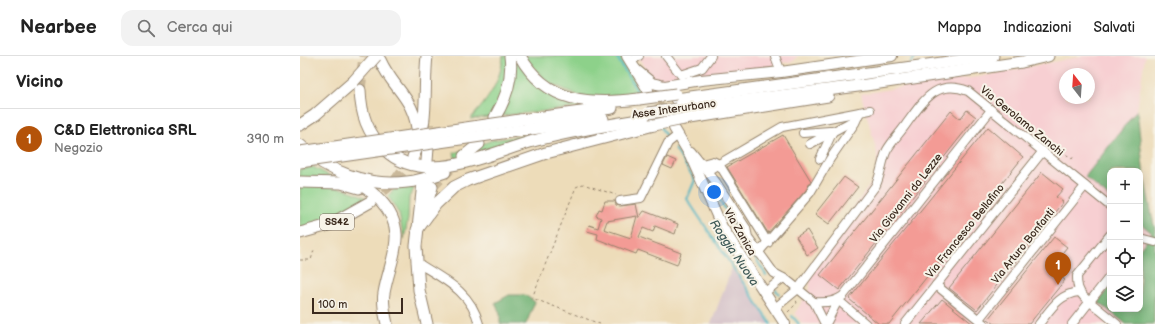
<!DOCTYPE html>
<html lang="it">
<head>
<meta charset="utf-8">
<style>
  body { margin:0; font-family:"Balsamiq Sans",sans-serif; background:#f2f2f2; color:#222 }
  .controls { position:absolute; right:12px; bottom:12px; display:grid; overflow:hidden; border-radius:8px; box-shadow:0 2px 10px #0003 }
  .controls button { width:36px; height:36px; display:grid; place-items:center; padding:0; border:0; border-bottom:1px solid #e0e0e0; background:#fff; color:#222; font:20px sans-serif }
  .compass { position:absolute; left:759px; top:12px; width:36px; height:36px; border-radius:50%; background:#fff; box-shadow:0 2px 10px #0003; rotate:343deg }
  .scale { position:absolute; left:12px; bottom:10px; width:91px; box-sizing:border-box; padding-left:4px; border:2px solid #3b2a1e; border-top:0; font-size:11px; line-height:14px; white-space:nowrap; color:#3b2a1e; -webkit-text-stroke:3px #f7f3e8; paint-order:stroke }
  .you { position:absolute; left:414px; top:136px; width:14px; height:14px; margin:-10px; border:3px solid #fff; border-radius:50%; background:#1a73e8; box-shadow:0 0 0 6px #1a73e833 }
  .badge { display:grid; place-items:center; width:26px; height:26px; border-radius:50%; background:#b45309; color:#fff; font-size:13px; font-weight:700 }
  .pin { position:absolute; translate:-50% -33px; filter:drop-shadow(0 1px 2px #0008) }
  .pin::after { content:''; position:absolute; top:21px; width:14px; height:12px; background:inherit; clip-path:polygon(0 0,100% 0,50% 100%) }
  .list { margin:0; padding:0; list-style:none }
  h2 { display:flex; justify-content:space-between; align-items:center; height:52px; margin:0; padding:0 16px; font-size:17px }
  h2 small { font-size:13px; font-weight:400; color:#767676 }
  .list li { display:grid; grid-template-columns:26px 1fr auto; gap:12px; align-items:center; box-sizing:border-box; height:60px; padding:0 16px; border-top:1px solid #e0e0e0 }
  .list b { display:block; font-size:15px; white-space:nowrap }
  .list p { margin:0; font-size:13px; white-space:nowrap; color:#767676 }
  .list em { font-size:13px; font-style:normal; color:#767676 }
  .icon { flex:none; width:22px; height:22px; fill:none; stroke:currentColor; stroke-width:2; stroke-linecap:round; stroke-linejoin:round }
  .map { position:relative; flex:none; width:855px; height:268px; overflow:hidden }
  header { display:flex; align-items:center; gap:24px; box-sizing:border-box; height:56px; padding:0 20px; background:#fff; border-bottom:1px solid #e0e0e0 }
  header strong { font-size:19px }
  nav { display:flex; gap:22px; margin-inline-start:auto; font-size:14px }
  .search { width:280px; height:36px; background:#f2f2f2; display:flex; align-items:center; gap:10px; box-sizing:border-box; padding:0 14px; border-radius:12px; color:#767676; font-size:15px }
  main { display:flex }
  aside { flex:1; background:#fff }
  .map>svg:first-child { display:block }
  .built { fill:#f7cfd2; fill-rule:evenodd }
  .industrial { fill:#d2bdc6 }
  .green { fill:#8dd18a; stroke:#647e54 }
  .forest { fill:#72b376; stroke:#566e4a }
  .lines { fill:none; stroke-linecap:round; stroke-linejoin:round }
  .stream { stroke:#47b4c3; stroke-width:2 }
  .building { fill:#f39b95; fill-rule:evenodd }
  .major-tunnel { stroke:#c9b89a; stroke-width:10; stroke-dasharray:10 5; stroke-linecap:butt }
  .highway-tunnel { stroke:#c9b89a; stroke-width:11; stroke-dasharray:11 5.5; stroke-linecap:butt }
  .minor-casing { stroke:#94836c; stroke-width:10 }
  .major-casing { stroke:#94836c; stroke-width:12 }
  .highway-casing { stroke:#94836c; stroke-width:13 }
  .path { stroke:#94836c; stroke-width:1; stroke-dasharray:3 3; stroke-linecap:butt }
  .minor { stroke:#fff; stroke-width:8 }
  .major { stroke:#fff; stroke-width:10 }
  .highway { stroke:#fff; stroke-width:11 }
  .highway-bridge-casing { stroke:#94836c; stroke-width:13; stroke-linecap:butt }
  .highway-bridge { stroke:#fff; stroke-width:11 }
  .labels { text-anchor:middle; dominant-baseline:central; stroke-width:4; stroke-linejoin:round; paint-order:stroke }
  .shield { fill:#f7f3e8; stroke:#73665b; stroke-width:1 }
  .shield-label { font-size:10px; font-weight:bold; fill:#3b2a1e }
  .street-label { font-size:11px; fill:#3b2a1e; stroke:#f7f3e8 }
  .water-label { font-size:12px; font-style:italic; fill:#3f5a58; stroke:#f7f3e8 }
</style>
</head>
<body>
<header>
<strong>Nearbee</strong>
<div class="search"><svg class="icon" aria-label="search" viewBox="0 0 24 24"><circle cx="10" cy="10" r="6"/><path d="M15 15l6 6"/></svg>Cerca qui</div>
<nav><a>Mappa</a><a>Indicazioni</a><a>Salvati</a></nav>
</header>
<main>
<aside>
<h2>Vicino<small></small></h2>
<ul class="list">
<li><span class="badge">1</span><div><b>C&amp;D Elettronica SRL</b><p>Negozio</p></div><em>390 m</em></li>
</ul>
</aside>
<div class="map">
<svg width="855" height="268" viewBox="0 0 855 268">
  <rect width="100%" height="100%" fill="#f7f3e8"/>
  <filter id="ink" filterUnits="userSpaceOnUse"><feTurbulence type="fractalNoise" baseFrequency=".025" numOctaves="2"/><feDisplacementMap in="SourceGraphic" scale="8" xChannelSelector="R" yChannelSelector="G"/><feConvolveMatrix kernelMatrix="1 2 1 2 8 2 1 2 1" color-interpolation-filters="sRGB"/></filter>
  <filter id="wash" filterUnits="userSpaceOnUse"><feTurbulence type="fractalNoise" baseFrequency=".012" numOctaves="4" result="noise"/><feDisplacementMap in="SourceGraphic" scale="16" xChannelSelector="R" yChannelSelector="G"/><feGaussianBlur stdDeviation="0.9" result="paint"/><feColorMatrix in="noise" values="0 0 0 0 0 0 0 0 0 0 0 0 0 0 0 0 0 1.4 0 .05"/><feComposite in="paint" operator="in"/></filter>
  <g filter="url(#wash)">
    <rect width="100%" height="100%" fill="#eddcb9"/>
    <g class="built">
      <polygon points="337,0 498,0 494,5 476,8 470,12 401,19 357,28"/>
      <path d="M783,0h62l-8,54 -51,67 24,21v88l-12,16 28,22h-324l-7,-11 15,-24 -1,-19 68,-95v-22l-16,-59 71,-12 46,-5zM765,18h24v24h-24z"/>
      <polygon points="840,167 852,177 840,193"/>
    </g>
    <polygon class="industrial" points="432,212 471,268 411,268"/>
    <g class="green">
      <path d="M203,0h13l15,20 62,30 -123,13c17,-17 31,-38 33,-63z"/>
      <polygon points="223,0 320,0 343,37 287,43 247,26"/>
      <polygon points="245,76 193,93 164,100 156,104 154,97 193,84"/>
      <polygon points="13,111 32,121 0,122 0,113"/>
      <path d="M0,129c25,0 46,1 68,14l-30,19 -38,11z"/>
      <polygon points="96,131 112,131 114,133 109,141 108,163 104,183 99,158 88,140"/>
    </g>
    <g class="forest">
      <polygon points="837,54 844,121 855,174 854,268 826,268 798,246 810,230 810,253 840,253 840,193 852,177 840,167 840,115 810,115 810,142 785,121"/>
      <polygon points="209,239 225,239 235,246 226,268 200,268 200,258 195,247"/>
    </g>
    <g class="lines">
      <g class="stream">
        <polyline points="316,0 340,40"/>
        <polyline points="611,7 616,0"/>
        <polyline points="361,72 367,82"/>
        <polyline points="375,93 395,124 387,143 471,268"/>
        <polyline points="412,127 417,140 466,219"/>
        <polyline points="476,234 479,238"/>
        <polyline points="492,260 499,268"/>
      </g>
    </g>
    <g id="blocks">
      <g class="building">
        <polygon points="667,54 676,61 539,234 520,219 651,55 660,63"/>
        <polygon points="688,71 723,101 589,268 579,268 549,243"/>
        <polygon points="483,79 511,125 506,134 468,177 427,111"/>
        <polygon points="367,101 376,105 372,113 363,109"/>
        <polygon points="742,116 763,133 756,141 763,146 677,254 649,232"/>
        <polygon points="544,121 558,131 529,168 515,158"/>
        <path d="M305,145h10l1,4 4,1 16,-2 3,14 5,-7 34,13 -3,10 -20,-8 -2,6 -10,-4 -4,9 42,16 -4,12 -39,-15 -2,4 -39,-15 1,-5 -11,-3 2,-6 9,3 3,-10 -5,-2 3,-7 3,1zM337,160l-6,22 -27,-9 3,-8z"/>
        <polygon points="507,174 518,192 507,199 496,181"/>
        <polygon points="754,181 767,191 750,212 765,224 729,268 695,268 688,263"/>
        <polygon points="642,243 673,268 621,268"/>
      </g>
    </g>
  </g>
  <g filter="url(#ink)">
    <use href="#blocks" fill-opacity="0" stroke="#94836c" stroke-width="1"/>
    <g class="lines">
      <polyline class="major-tunnel" points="349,35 374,72"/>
      <g class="highway-tunnel">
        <polyline points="60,34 64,0"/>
        <polyline points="129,86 129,68"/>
        <polyline points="132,131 150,113"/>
        <polyline points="70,146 95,125 113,101"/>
      </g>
      <defs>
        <g id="minor">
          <polyline points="366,0 381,19 402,12 411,0"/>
          <polyline points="475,0 481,16"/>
          <polyline points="330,6 339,0"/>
          <polyline points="503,77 530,75"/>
          <polyline points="510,88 556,63"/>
          <polyline points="391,95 416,126 446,172 448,181 474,217 487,224 514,246 525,268"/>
          <polyline points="520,103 533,75"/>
          <polyline points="402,108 413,105 419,108 468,187"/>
          <polyline points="407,115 482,71 570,54"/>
          <polyline points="320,145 341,142 368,87 378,79"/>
          <path d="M810,179l-33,41c0,9 1,15 7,21l33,27"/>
          <polyline points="840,182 855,186"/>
          <polyline points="458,197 510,137 530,103 555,67 560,56"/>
          <path d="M116,206c27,17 55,29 63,62"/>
          <polyline points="636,229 684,268"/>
          <polyline points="464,237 483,222"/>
          <polyline points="538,244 566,268"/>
          <path d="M514,246c10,1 21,0 29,-6l148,-186"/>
          <path d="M475,252l23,-19 78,-104c5,-11 7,-28 11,-35 6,-10 14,-18 20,-27 17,-23 29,-44 61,-32l142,115"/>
          <polyline points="679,263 785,130"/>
          <polyline points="526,268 538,244"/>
          <polyline points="605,268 743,95"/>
          <path d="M739,268c12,-15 20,-30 40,-32"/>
          <polyline points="772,268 810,220"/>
        </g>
        <g id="major">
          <polyline points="327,0 348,34"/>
          <polyline points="335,13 352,27 365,30 401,24 481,16 592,0"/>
          <polyline points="374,72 390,99 422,171 485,268"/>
        </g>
        <g id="highway">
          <path d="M220,0c27,48 71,49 119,43"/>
          <path d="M80,4c14,31 35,37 38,76"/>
          <path d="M60,34c1,24 7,43 25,60 40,38 106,2 152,-10 38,-10 76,-16 114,-22"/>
          <polyline points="376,43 693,0"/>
          <polyline points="377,53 566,29 722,6 748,0"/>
          <path d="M195,61c11,-18 18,-39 15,-61"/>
          <polyline points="384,63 528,40"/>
          <polyline points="220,64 312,52"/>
          <polyline points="0,69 15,59 53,26"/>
          <polyline points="224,74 303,63"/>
          <path d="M0,89c27,27 68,42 107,37 13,-1 26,-6 38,-10"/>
          <polyline points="164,100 179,88"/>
          <path d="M113,101c17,-33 10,-66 14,-101"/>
          <polyline points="127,105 128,92"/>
          <path d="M51,122c10,7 21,13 29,22 30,32 10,58 4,93 -2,11 1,21 3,31"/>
          <polyline points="0,126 41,127 59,132"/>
          <polyline points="123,127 116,190 119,234 127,268"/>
          <polyline points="125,153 132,131"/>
          <polyline points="117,174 136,148 154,131 168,124 246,97 354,69"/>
          <polyline points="0,177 29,169 70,146"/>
        </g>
      </defs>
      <use href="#minor" class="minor-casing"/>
      <use href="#major" class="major-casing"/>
      <use href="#highway" class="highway-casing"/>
      <g class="path">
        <polyline points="754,96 757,91 772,103 774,100"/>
        <polyline points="0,204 11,204 14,194"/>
        <polyline points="488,256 497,247 496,244"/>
        <polyline points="300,268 232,242 276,131 283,128 316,139"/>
      </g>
      <use href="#minor" class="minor"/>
      <use href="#major" class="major"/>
      <use href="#highway" class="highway"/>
      <defs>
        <g id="highway-bridge">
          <polyline points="53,26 76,0"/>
          <polyline points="339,43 376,38"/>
          <polyline points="348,57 377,53"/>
          <polyline points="354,69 384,63"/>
          <polyline points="0,96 220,64"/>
          <polyline points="0,106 224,74"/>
        </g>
      </defs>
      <use href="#highway-bridge" class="highway-bridge-casing"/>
      <use href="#highway-bridge" class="highway-bridge"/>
    </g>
  </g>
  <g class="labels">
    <rect class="shield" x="20" y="158" width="34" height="16" rx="3"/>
    <g class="shield-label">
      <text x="37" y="166">SS42</text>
    </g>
    <g class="street-label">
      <text transform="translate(374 53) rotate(-8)">Asse Interurbano</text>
      <text transform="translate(722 65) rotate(39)">Via Gerolamo Zanchi</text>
      <text transform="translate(606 142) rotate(-52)">Via Giovanni da Lezze</text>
      <text transform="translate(665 175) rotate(-51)">Via Francesco Bellafino</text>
      <text transform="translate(440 176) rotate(60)">Via Zanica</text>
      <text transform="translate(723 190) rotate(-51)">Via Arturo Bonfanti</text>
    </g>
    <g class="water-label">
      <text transform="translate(434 197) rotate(56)">Roggia Nuova</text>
    </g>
  </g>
</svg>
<div class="controls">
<button>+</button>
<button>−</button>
<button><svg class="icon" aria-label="locate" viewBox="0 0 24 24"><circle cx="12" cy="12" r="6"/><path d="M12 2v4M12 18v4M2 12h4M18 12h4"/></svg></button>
<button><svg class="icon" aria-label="layers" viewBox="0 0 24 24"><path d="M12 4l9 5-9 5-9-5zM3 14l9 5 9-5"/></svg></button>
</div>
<svg class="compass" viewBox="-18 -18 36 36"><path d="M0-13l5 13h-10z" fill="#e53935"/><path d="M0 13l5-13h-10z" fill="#767676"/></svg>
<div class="scale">100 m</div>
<div class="you"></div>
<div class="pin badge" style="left:758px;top:229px">1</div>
</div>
</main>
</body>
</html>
